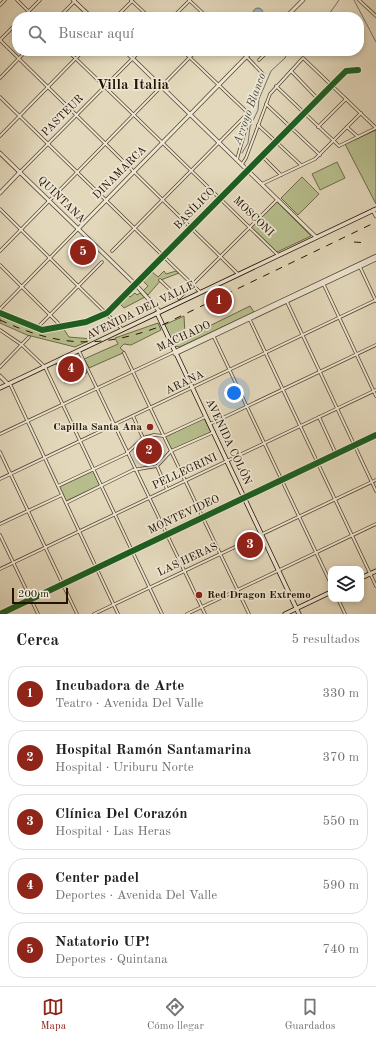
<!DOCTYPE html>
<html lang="es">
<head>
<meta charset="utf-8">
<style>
  body { margin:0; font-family:"Old Standard TT",serif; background:#f2f2f2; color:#202124 }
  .controls { position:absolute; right:12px; bottom:12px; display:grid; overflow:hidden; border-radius:8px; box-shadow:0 2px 6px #0003 }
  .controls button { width:36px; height:36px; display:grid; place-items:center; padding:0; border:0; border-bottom:1px solid #e0e0e0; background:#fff; color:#202124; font:20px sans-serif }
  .scale { position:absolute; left:12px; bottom:10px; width:56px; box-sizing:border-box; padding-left:4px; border:2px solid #241200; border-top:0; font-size:11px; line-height:14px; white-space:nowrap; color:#241200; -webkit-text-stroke:3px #ede6d3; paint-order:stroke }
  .you { position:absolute; left:234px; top:393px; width:14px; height:14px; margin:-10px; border:3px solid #fff; border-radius:50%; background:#1a73e8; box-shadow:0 0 0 6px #1a73e833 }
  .badge { display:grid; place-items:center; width:26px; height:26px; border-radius:50%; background:#8f2418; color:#fff; font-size:13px; font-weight:700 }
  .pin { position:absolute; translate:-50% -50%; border:2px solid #fff; box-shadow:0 1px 4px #0006 }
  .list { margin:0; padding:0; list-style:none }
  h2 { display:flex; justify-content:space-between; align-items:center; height:52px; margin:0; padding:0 16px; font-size:17px }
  h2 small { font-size:13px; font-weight:400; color:#757577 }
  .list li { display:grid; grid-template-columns:26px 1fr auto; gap:12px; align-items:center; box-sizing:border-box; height:56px; margin:0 8px 8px; padding:0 8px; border:1px solid #e0e0e0; border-radius:16px }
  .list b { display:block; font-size:15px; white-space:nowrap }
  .list p { margin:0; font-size:13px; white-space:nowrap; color:#757577 }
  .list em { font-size:13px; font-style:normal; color:#757577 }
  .icon { flex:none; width:22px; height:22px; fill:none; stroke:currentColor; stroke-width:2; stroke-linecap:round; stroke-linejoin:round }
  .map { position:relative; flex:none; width:376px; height:614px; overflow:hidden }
  .search { position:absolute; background:#fff; box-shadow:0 2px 6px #0003; left:12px; right:12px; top:12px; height:44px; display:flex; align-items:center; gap:10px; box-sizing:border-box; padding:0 14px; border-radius:16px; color:#757577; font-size:15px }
  .sheet { height:372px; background:#fff }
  nav { display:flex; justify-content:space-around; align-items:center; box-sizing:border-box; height:56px; border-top:1px solid #e0e0e0; background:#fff; font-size:11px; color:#757577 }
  nav a { display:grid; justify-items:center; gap:2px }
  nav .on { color:#8f2418 }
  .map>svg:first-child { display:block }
  .green { fill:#b7be8d; stroke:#6e6846 }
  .water { fill:#9ab7bc; stroke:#6b7571 }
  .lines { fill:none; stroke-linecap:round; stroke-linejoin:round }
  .stream { stroke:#6b7571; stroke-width:1 }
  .minor-casing { stroke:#54442f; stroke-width:3.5 }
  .tertiary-casing { stroke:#54442f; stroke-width:4.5 }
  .secondary-casing { stroke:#241200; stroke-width:5 }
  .minor { stroke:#ede6d3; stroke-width:2 }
  .tertiary { stroke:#ede6d3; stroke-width:3 }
  .secondary { stroke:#ede6d3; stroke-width:3.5 }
  .rail { stroke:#241200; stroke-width:1; stroke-dasharray:7 7; stroke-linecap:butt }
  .cycleway-casing { stroke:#ede6d3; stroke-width:8 }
  .cycleway { stroke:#1b5e20; stroke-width:6 }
  .poi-dot { fill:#8f2418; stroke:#ede6d3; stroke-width:1.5 }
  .labels { text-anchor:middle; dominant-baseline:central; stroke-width:3.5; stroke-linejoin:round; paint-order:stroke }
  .street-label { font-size:11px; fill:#241200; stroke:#ede6d3 }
  .poi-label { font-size:11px; font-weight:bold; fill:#241200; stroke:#ede6d3; text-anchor:end }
  .water-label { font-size:12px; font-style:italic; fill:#4d4c42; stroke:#ede6d3 }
  .district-label { font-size:15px; font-weight:bold; fill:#241200; stroke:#ede6d3 }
</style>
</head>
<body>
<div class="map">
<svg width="376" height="614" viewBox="0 0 376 614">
  <rect width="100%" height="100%" fill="#e3d8bb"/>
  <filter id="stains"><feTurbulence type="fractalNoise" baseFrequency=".005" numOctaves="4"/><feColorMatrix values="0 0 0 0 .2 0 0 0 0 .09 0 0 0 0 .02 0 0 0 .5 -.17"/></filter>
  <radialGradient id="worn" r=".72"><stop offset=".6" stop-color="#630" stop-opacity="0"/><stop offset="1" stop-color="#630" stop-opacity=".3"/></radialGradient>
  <g class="green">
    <polygon points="376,130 376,204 345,144"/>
    <polygon points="337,162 345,178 320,190 312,174"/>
    <polygon points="302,177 319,194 298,215 281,198"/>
    <polygon points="277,202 311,236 277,252 251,227"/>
    <polygon points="151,271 158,277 164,271 166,274 176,271 179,273 161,280 148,295 143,291 148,286 142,280"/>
    <polygon points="135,293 137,295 140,293 145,297 124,308 119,303 128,295 130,297"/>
    <polygon points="250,306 254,312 180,347 175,346 164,325 184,316 185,334 187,337"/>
    <polygon points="0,314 41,331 63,328 69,337 92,339 75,347 27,335 0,323"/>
    <polygon points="158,323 161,330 131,345 124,344 120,348 125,352 89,368 84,359 118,344 115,338"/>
    <polygon points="64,360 82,363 87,373 65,383 56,364"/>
    <polygon points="204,418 211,432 172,450 165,437"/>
    <polygon points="93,471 100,485 66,501 59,487"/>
  </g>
  <circle class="water" cx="258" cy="13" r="5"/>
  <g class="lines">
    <g class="stream">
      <polyline points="354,0 376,42"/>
      <polyline points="327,17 339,0"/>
      <polyline points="242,153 248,143 250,127 258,110 259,99 271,71 285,58 288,51"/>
    </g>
    <defs>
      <g id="minor">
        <polyline points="17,0 34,17"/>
        <polyline points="131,0 149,17"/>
        <polyline points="189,0 207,17"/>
        <polyline points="359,0 376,16"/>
        <polyline points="0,5 5,0"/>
        <polyline points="23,17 40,0"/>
        <polyline points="59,17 75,1"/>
        <polyline points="116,17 132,1"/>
        <polyline points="173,17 190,0"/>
        <polyline points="0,40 238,274"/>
        <polyline points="0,40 17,23"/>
        <polyline points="68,51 278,255"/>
        <polyline points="183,51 248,113"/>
        <polyline points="241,51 264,75"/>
        <polyline points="259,60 268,51"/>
        <polyline points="291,71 318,99"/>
        <polyline points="0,78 26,51"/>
        <polyline points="0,97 200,292"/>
        <polyline points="266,104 320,155"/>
        <polyline points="258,125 301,165"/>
        <polyline points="318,127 346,99"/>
        <polyline points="347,127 358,137"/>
        <polyline points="0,136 83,51"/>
        <polyline points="262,156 281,175"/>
        <polyline points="237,159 248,121 248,114"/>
        <polyline points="242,164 246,158 270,94 303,58 376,128 339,146 276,86"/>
        <polyline points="20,172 140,51"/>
        <polyline points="262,184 315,159 361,113"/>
        <polyline points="0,209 122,329"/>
        <polyline points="0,251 196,51"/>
        <polyline points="112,251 248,113"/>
        <polyline points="0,265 62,327"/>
        <polyline points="360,267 376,301"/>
        <polyline points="160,280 179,298"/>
        <polyline points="323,283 376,396"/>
        <polyline points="179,298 277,200"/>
        <polyline points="287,302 376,491"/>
        <polyline points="0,309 78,229"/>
        <polyline points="0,313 42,330 86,322 107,313 332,85 346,71 358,70"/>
        <polyline points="249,318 376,586"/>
        <polyline points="37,328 102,262"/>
        <polyline points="0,330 22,345 45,367 162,614"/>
        <polyline points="213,335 331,584"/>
        <polyline points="79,351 205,614"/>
        <polyline points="124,353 249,614"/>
        <polyline points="0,367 29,337"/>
        <polyline points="10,384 118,614"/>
        <polyline points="133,416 143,438"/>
        <polyline points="319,417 336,454"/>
        <polyline points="210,424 376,345"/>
        <polyline points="0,434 174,352"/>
        <polyline points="0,452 77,614"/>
        <polyline points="157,466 167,489"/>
        <polyline points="0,479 376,300"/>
        <polyline points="58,486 126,454 143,438 154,435 164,436 205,417"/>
        <polyline points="66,503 133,470 157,466 171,451 214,432"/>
        <polyline points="0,524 62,495"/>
        <polyline points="0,535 38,614"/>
        <polyline points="0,569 376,390"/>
        <polyline points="338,599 345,614"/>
        <polyline points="0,614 376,435"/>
        <polyline points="94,614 376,480"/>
        <polyline points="187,614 376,524"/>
      </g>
      <g id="tertiary">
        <polyline points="73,0 91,17"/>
        <polyline points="286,17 303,0"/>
        <polyline points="125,51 316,237"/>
        <polyline points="0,153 136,285 160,312"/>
        <polyline points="0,193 20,172"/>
        <polyline points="373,210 376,216"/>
        <polyline points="78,229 252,51"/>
        <polyline points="174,352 376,256"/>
        <polyline points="175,354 376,259"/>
        <polyline points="0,376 8,384"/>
      </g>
      <g id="secondary">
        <polyline points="157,313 299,614"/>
        <polyline points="0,388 376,209"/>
        <polyline points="361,578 376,571"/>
        <polyline points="285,614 331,592"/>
      </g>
    </defs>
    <use href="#minor" class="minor-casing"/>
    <use href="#tertiary" class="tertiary-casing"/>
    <use href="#secondary" class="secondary-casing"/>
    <use href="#minor" class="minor"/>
    <use href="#tertiary" class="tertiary"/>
    <use href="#secondary" class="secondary"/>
    <g class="rail">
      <polyline points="354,242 368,243"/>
      <path d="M0,320c57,26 96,29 156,8l220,-106"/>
    </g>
    <defs>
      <g id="cycleway">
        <polyline points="0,313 42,330 86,322 107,313 332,85 346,71 358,70"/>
        <polyline points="0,614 376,435"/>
      </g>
    </defs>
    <use href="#cycleway" class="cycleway-casing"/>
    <use href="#cycleway" class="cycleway"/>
  </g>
  <g class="poi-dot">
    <circle cx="150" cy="427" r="4"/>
    <circle cx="199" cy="595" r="4"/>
  </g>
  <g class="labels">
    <g class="street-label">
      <text transform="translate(63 116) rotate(-45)">PASTEUR</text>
      <text transform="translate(120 173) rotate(-45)">DINAMARCA</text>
      <text transform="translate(61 200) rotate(44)">QUINTANA</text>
      <text transform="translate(195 209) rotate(-46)">BASÍLICO</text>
      <text transform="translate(253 217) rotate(44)">MOSCONI</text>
      <text transform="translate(141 311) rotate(-26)">AVENIDA DEL VALLE</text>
      <text transform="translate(184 337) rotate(-25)">MACHADO</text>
      <text transform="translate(185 383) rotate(-26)">ARANA</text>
      <text transform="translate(228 442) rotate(65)">AVENIDA COLÓN</text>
      <text transform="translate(185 472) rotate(-25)">PELLEGRINI</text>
      <text transform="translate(184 515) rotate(-25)">MONTEVIDEO</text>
      <text transform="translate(188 560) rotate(-25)">LAS HERAS</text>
    </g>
    <g class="poi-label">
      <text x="142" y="427">Capilla Santa Ana</text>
      <text x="207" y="595" text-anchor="start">Red Dragon Extremo</text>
    </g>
    <g class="water-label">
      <text transform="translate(250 109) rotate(-70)">Arroyo Blanco</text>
    </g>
    <g class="district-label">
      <text x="133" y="85">Villa Italia</text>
    </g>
  </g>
  <rect width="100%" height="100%" filter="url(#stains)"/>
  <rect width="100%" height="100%" fill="url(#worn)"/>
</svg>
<div class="controls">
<button><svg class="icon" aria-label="layers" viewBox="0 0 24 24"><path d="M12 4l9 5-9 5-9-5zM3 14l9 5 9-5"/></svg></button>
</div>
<div class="scale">200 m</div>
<div class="you"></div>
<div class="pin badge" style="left:219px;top:301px">1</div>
<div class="pin badge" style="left:149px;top:451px">2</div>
<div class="pin badge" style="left:250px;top:545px">3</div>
<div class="pin badge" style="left:71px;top:369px">4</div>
<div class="pin badge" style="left:83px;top:252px">5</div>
<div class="search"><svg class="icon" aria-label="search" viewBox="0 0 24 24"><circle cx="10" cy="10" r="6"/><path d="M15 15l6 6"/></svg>Buscar aquí</div>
</div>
<section class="sheet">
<h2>Cerca<small>5 resultados</small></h2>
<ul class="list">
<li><span class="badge">1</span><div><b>Incubadora de Arte</b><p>Teatro · Avenida Del Valle</p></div><em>330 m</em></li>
<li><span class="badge">2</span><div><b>Hospital Ramón Santamarina</b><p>Hospital · Uriburu Norte</p></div><em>370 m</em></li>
<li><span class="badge">3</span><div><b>Clínica Del Corazón</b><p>Hospital · Las Heras</p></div><em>550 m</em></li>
<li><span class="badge">4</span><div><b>Center padel</b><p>Deportes · Avenida Del Valle</p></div><em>590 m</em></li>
<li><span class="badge">5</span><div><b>Natatorio UP!</b><p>Deportes · Quintana</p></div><em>740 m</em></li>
</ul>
</section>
<nav>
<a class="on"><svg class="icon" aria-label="map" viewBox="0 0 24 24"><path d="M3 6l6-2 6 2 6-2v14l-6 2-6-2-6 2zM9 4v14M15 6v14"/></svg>Mapa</a>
<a><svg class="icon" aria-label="directions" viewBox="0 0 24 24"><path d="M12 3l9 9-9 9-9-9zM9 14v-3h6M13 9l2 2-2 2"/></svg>Cómo llegar</a>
<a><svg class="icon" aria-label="saved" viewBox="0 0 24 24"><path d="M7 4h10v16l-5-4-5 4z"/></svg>Guardados</a>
</nav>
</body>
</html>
